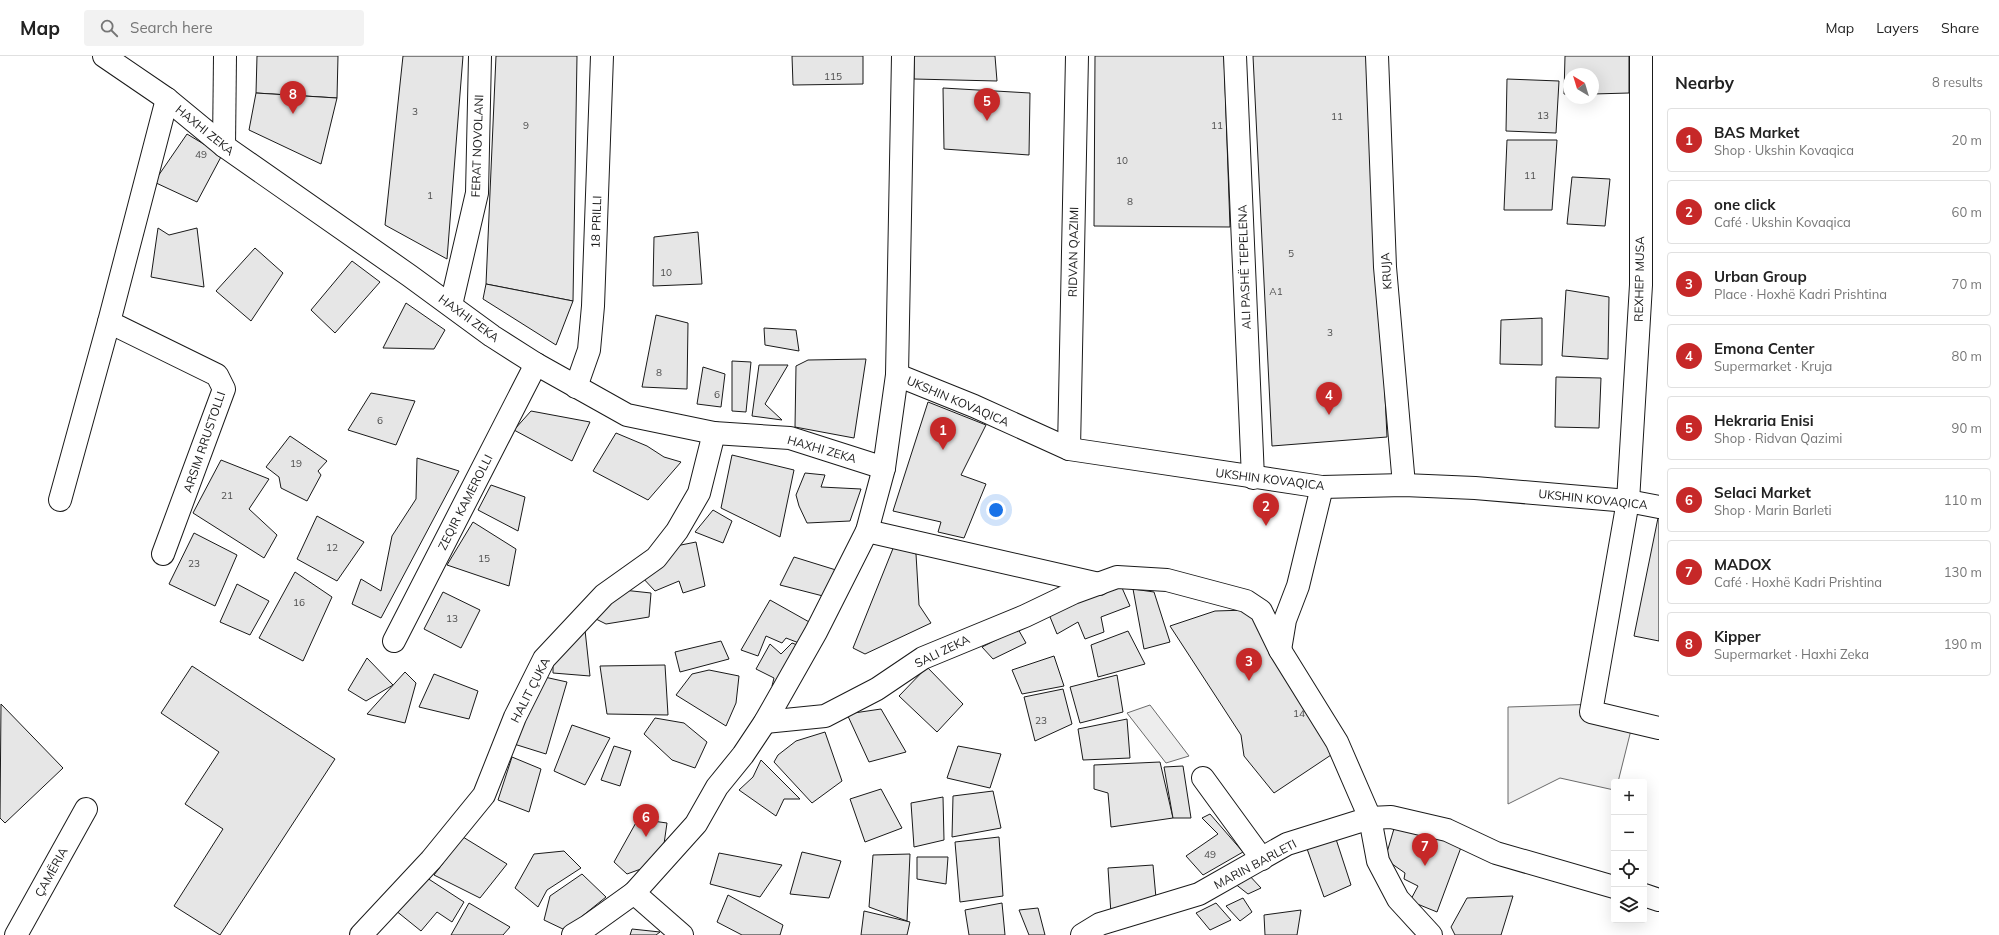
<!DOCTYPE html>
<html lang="en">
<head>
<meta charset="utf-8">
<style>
  body { margin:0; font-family:Mulish,sans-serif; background:#f2f2f2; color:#222 }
  .controls { position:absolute; right:12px; bottom:12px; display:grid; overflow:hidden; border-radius:4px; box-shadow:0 4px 16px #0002 }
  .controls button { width:36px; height:36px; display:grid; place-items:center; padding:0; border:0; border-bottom:1px solid #e0e0e0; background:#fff; color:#222; font:20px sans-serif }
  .compass { position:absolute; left:1563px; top:12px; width:36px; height:36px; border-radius:50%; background:#fff; box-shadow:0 4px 16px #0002; rotate:322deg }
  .you { position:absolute; left:996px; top:454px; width:14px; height:14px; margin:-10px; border:3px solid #fff; border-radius:50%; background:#1a73e8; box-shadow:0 0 0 6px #1a73e833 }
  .badge { display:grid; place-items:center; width:26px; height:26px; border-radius:50%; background:#c62828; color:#fff; font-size:13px; font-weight:700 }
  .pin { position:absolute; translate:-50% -33px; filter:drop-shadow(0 1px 2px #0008) }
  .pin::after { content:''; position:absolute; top:21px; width:14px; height:12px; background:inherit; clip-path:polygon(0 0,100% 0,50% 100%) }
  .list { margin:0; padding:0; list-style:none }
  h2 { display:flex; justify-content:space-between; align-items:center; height:52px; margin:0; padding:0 16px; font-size:17px }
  h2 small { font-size:13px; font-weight:400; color:#767676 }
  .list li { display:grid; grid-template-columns:26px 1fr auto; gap:12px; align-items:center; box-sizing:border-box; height:64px; margin:0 8px 8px; padding:0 8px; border:1px solid #e0e0e0; border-radius:4px }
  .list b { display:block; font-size:15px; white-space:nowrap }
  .list p { margin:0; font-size:13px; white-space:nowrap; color:#767676 }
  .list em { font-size:13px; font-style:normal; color:#767676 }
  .icon { flex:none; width:22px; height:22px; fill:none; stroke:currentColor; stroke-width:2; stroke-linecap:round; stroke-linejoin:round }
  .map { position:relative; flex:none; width:1659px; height:879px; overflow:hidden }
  header { display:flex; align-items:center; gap:24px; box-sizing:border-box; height:56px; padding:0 20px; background:#fff; border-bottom:1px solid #e0e0e0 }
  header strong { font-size:19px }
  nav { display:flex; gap:22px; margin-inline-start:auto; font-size:14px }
  .search { width:280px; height:36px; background:#f2f2f2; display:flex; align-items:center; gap:10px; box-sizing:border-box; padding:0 14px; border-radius:4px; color:#767676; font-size:15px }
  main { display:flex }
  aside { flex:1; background:#fff }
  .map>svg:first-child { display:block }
  .parking { fill:#ededed; stroke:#6a6a6a }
  .building { fill:#e6e6e6; stroke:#1a1a1a }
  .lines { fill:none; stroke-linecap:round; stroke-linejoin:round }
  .minor-casing { stroke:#1a1a1a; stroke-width:24 }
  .major-casing { stroke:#1a1a1a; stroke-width:24 }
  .minor { stroke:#fff; stroke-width:22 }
  .major { stroke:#fff; stroke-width:22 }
  .labels { text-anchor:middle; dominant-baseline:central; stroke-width:3; stroke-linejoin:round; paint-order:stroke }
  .number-label { font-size:10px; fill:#4d4d4d }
  .street-label { font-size:12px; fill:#1a1a1a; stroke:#fff }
</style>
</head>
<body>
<header>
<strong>Map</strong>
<div class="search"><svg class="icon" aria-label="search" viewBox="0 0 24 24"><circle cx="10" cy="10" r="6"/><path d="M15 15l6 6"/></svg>Search here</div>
<nav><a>Map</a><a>Layers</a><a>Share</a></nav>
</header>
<main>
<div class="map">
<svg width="1659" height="879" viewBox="0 0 1659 879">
  <rect width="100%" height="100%" fill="#fff"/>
  <g class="parking">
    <polygon points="1600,648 1633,666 1618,726 1614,726 1614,734 1560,722 1508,748 1508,651"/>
    <polygon points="1150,649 1189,700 1166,707 1127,657"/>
  </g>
  <g class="building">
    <polygon points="257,0 338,0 337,42 256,37"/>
    <polygon points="403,0 463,0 447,203 385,169"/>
    <polygon points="496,0 577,0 573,245 486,228"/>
    <polygon points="792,0 863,0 863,28 793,29"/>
    <polygon points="914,0 995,0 997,25 914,23"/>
    <polygon points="1095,0 1224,0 1230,171 1094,170"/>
    <polygon points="1253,0 1369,0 1387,381 1272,390"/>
    <polygon points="1565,0 1629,0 1629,37 1593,38 1593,18 1569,18 1569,38 1564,38"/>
    <polygon points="1507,23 1559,25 1556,77 1506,75"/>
    <polygon points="943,32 1030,37 1029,99 944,93"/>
    <polygon points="256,37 337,42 321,108 249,74"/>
    <polygon points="187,78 222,99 197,146 154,126"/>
    <polygon points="1507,84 1557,84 1552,154 1504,154"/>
    <polygon points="1572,121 1610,123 1605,170 1567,168"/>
    <polygon points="158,172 169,179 197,172 204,231 151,221"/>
    <polygon points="698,176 702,228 653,230 654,181"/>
    <polygon points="255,192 283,217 251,265 216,235"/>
    <polygon points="352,205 380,226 335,277 311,254"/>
    <polygon points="486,228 573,245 556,289 483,243"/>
    <polygon points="1566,234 1609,241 1608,303 1562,300"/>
    <polygon points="406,247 445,274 434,293 383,292"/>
    <polygon points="656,259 688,267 687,333 642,331"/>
    <polygon points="1542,262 1542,309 1500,308 1501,264"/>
    <polygon points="764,272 796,274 799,295 765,289"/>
    <polygon points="866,303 854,382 795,371 796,310 808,304"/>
    <polygon points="732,305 751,306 746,356 732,355"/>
    <polygon points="759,309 788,309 765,348 782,364 752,360"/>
    <polygon points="703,311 725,318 721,351 697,348"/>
    <polygon points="1556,321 1601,322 1599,372 1555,371"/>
    <polygon points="371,337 415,345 396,389 348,374"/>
    <polygon points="928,346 986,369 961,419 986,428 964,482 938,476 941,466 893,455"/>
    <polygon points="531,355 590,366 572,405 514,374"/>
    <polygon points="616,377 647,390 664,401 681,406 648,444 593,415"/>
    <polygon points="290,380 327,405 318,415 321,419 307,445 281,432 279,421 266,411"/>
    <polygon points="732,399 794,414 780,481 721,452"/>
    <polygon points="417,402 459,415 381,562 352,548 361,523 381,535 392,480 416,443"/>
    <polygon points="221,404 269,423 249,453 277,479 264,502 193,457"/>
    <polygon points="805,417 825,419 821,431 861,433 850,465 807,467 799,450 796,439"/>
    <polygon points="491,429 525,441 518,475 478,454"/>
    <polygon points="713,454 732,465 723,487 695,476"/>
    <polygon points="317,460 364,486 337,525 297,503"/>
    <polygon points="1658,462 1659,463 1659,585 1634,580"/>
    <polygon points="473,466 516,493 509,530 447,509"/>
    <polygon points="194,477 237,499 215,550 169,528"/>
    <polygon points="696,486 705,530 683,537 679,525 655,535 641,520 676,490"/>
    <polygon points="894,490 916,498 919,549 931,567 865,598 853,592"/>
    <polygon points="794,501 836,514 823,540 780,529"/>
    <polygon points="295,516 332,541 303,605 259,582"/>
    <polygon points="1119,525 1130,550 1101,561 1104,576 1085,583 1078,566 1057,578 1048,556"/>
    <polygon points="237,528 269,545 250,579 220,566"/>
    <polygon points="1133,533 1154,536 1170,586 1144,593"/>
    <polygon points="623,534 651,537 649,561 606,568 596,563"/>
    <polygon points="443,536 480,554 461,592 424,573"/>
    <polygon points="770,544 811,567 799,587 786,582 782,587 766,580 758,600 741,594"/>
    <polygon points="1247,554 1337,695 1274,737 1244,700 1241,679 1170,570 1215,555"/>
    <polygon points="1018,573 1026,587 993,603 982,591"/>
    <polygon points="585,574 590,620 553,617 553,602"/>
    <polygon points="1128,575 1145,608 1098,621 1091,589"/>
    <polygon points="721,585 729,603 680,616 675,596"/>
    <polygon points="792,587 805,592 780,634 772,630 774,622 756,613 770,588 781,598"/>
    <polygon points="1054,600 1064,630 1022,638 1012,614"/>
    <polygon points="367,602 393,629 366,645 348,634"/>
    <polygon points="665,609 668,659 607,658 600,610"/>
    <polygon points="192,610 335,703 220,879 174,850 223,773 185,748 219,696 161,657"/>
    <polygon points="927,611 963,648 937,676 899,640"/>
    <polygon points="709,614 739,620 736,647 726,670 676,639 692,618"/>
    <polygon points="405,616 416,627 405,667 367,658"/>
    <polygon points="434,618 478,635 469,663 419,651"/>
    <polygon points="1117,619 1123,656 1080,667 1070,631"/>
    <polygon points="540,620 567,626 546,698 514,688"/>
    <polygon points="1063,633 1072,668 1035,685 1024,641"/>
    <polygon points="1,648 63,712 5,767 0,762"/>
    <polygon points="881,653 906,696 869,706 847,658"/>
    <polygon points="655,662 684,667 707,686 695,712 672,704 644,678"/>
    <polygon points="1127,663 1130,702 1083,704 1078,673"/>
    <polygon points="572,669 610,682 585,729 554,715"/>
    <polygon points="825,676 842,725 812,747 774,706 778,699 796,685"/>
    <polygon points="614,690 631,695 620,730 601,724"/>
    <polygon points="958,690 1001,698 990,732 947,722"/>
    <polygon points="512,701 541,713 529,756 498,744"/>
    <polygon points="761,704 800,743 784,743 776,760 739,734 753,721"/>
    <polygon points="1160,706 1173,762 1111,771 1108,737 1094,733 1094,709"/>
    <polygon points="1183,710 1191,762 1173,762 1164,711"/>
    <polygon points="881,733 902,772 865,786 850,743"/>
    <polygon points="993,735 1001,772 952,781 953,740"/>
    <polygon points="943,741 944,784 914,791 911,747"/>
    <polygon points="1210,758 1243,796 1203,819 1186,800 1218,778 1202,762"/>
    <polygon points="638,763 667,767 663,795 652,809 627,818 614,806"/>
    <polygon points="1396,766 1463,786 1437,856 1410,845 1418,830 1404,823 1405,817 1385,803"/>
    <polygon points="1335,780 1351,829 1324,841 1305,787"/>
    <polygon points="463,781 507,808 480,842 434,819"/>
    <polygon points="999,781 1003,840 960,846 955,786"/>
    <polygon points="564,795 581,812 547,834 538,851 515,832 534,798"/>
    <polygon points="802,796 841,805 829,842 790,838"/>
    <polygon points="719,797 782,809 760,841 710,828"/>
    <polygon points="910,798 907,865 869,851 873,799"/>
    <polygon points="917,801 948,801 946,828 917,823"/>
    <polygon points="1153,809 1156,842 1111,858 1108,812"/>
    <polygon points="1247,817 1261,832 1248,838 1234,827"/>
    <polygon points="582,818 606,841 565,874 544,864 550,840"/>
    <polygon points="424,820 464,846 452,866 437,856 421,875 395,854"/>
    <polygon points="728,839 783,869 780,879 742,879 717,866"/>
    <polygon points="1513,840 1501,879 1455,879 1451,871 1467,842"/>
    <polygon points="1243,842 1252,856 1240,865 1226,850"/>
    <polygon points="469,847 510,871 503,879 451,879"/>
    <polygon points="1002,847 1005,879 969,879 965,854"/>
    <polygon points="1216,847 1231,864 1210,874 1196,857"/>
    <polygon points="1038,852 1045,879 1029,879 1019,854"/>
    <polygon points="1301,854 1297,879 1265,879 1264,859"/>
    <polygon points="864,855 910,866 907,879 861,879"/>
    <polygon points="632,873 660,876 656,879 630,879"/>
  </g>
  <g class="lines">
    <defs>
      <g id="minor">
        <polyline points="104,0 167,43 224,90 410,220 492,280 536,308 627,359 714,377 790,382 884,412"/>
        <polyline points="1235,0 1253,422"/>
        <polyline points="1377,0 1385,211 1404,429"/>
        <polyline points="1641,0 1641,229 1628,445 1591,656 1659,672"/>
        <polyline points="224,90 225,0"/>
        <polyline points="451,249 477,137 480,0"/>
        <polyline points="109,266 217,319 224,333 163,498"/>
        <polyline points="897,319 974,350 1069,393 1322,431 1404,429 1475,432 1628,445 1659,451"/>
        <polyline points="576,331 589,294 593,250 602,0"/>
        <polyline points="1069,393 1077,0"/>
        <polyline points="60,444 109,266 167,43"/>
        <polyline points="867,475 1099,528"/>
        <polyline points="394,585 536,308"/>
        <polyline points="1280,594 1285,564 1298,530 1322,431"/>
        <polyline points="765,666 825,660 877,633 923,602 1025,560 1073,537 1117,521 1167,524 1246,545 1261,555 1280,594 1337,686 1370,762 1378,805 1398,843 1431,879"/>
        <polyline points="1203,722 1262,803"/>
        <polyline points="634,837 682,879"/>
        <polyline points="1644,839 1659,844"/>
        <polyline points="16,879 86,753"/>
        <polyline points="361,879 431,804 484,739 515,661 544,603 604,539 656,502 677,475 699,437 714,377"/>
        <polyline points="1082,879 1100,868 1199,838 1287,788 1370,762 1391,761 1447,774 1496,797 1614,831"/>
      </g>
      <polyline id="major" points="573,879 588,870 634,837 696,768 717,731 743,699 765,666 816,576 867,475 884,412 897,319 903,0"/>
    </defs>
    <use href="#minor" class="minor-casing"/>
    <use href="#major" class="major-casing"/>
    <use href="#minor" class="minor"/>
    <use href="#major" class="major"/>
  </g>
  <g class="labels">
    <g class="number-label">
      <text x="833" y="20">115</text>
      <text x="415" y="55">3</text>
      <text x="1543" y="59">13</text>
      <text x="1337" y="60">11</text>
      <text x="526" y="69">9</text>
      <text x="1217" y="69">11</text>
      <text x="201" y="98">49</text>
      <text x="1122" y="104">10</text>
      <text x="1530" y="119">11</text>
      <text x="430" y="139">1</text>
      <text x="1130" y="145">8</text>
      <text x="1291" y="197">5</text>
      <text x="666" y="216">10</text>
      <text x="1276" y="235">A1</text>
      <text x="1330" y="276">3</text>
      <text x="659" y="316">8</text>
      <text x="717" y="338">6</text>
      <text x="380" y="364">6</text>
      <text x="296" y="407">19</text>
      <text x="227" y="439">21</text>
      <text x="332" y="491">12</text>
      <text x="484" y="502">15</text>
      <text x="194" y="507">23</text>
      <text x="299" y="546">16</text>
      <text x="452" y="562">13</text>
      <text x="1299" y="657">14</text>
      <text x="1041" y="664">23</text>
      <text x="1210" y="798">49</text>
    </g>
    <g class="street-label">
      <text transform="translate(205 74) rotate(39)">HAXHI ZEKA</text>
      <text transform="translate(477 90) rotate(-88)">FERAT NOVOLANI</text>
      <text transform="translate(596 166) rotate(-88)">18 PRILLI</text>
      <text transform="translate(1073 196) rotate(-89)">RIDVAN QAZIMI</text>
      <text transform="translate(1244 211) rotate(-92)">ALI PASHË TEPELENA</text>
      <text transform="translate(1386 215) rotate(-94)">KRUJA</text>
      <text transform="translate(1639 223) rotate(-89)">REXHEP MUSA</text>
      <text transform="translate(469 262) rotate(36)">HAXHI ZEKA</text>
      <text transform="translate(958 345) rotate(23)">UKSHIN KOVAQICA</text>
      <text transform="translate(204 386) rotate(-71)">ARSIM RRUSTOLLI</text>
      <text transform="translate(822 393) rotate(16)">HAXHI ZEKA</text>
      <text transform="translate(1270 423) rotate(7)">UKSHIN KOVAQICA</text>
      <text transform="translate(1593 443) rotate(6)">UKSHIN KOVAQICA</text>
      <text transform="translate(465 446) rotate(-63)">ZEQIR KAMEROLLI</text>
      <text transform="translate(942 595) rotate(-26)">SALI ZEKA</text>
      <text transform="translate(530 634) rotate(-63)">HALIT ÇUKA</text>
      <text transform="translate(1255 808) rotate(-28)">MARIN BARLETI</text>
      <text transform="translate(51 816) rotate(-61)">ÇAMËRIA</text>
    </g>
  </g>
</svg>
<div class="controls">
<button>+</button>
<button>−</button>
<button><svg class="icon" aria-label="locate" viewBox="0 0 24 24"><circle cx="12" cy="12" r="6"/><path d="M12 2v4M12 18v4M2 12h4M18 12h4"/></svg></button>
<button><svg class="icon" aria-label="layers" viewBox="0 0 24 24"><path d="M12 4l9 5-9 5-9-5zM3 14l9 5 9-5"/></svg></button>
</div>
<svg class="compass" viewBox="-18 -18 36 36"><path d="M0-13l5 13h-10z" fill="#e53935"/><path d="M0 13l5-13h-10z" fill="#767676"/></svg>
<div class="you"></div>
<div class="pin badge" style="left:943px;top:394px">1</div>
<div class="pin badge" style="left:1266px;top:470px">2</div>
<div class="pin badge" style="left:1249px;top:625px">3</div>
<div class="pin badge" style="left:1329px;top:359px">4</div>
<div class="pin badge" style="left:987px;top:65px">5</div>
<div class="pin badge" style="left:646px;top:781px">6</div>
<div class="pin badge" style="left:1425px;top:810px">7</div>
<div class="pin badge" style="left:293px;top:58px">8</div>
</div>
<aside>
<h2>Nearby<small>8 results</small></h2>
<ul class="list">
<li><span class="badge">1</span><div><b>BAS Market</b><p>Shop · Ukshin Kovaqica</p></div><em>20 m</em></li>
<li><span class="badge">2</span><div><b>one click</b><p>Café · Ukshin Kovaqica</p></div><em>60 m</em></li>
<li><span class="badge">3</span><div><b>Urban Group</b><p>Place · Hoxhë Kadri Prishtina</p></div><em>70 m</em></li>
<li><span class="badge">4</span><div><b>Emona Center</b><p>Supermarket · Kruja</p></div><em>80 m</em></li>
<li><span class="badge">5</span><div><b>Hekraria Enisi</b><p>Shop · Ridvan Qazimi</p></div><em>90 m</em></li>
<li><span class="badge">6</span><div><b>Selaci Market</b><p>Shop · Marin Barleti</p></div><em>110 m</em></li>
<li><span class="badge">7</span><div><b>MADOX</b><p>Café · Hoxhë Kadri Prishtina</p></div><em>130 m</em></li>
<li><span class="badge">8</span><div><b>Kipper</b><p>Supermarket · Haxhi Zeka</p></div><em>190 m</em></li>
</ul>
</aside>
</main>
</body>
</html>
